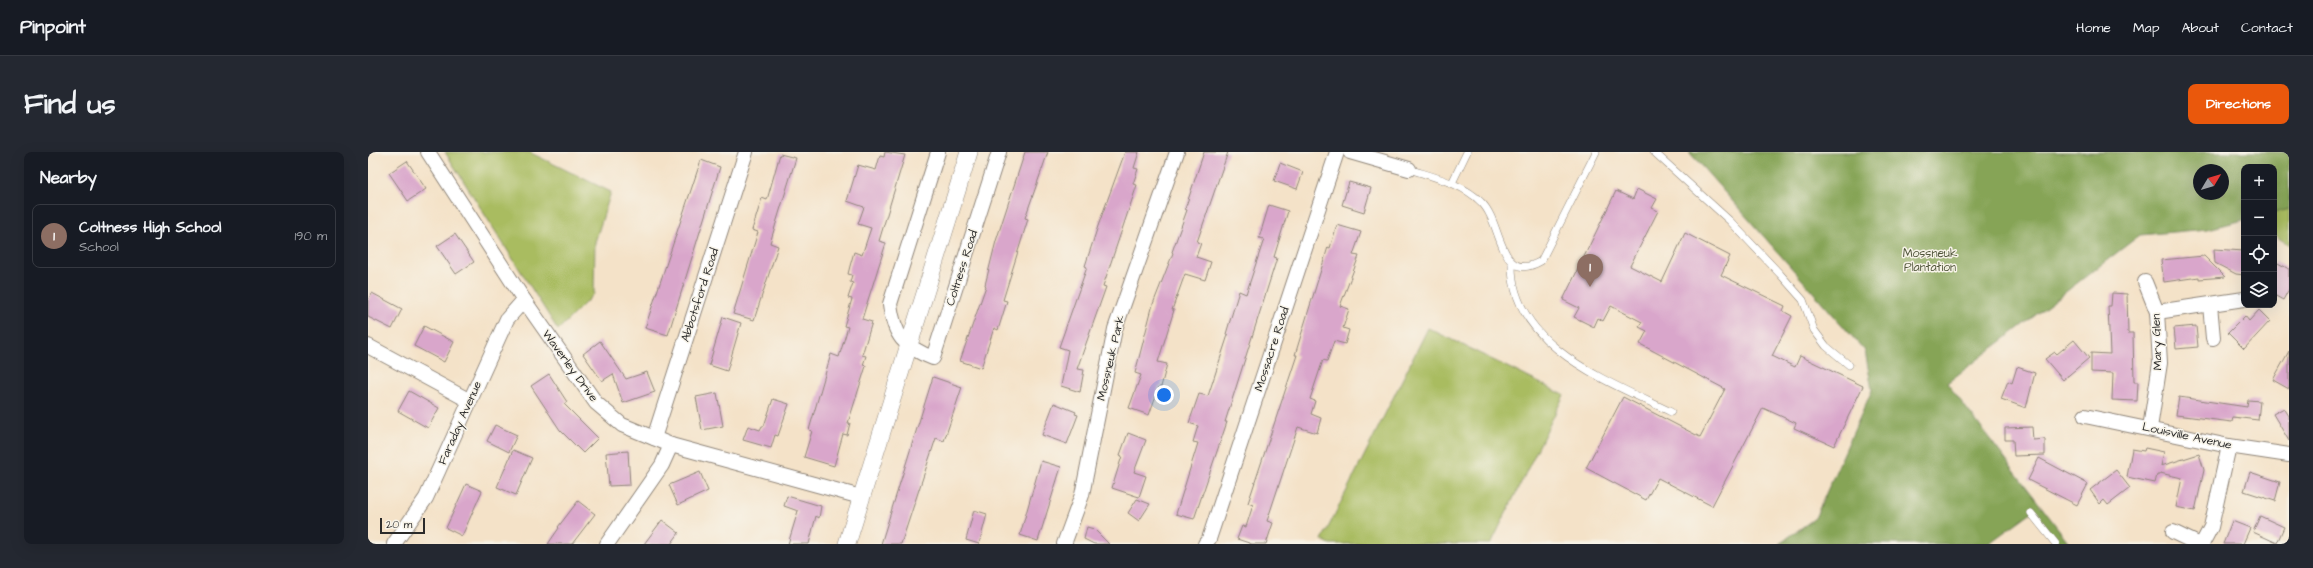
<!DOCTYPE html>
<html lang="en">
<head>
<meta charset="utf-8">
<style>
  body { margin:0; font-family:"Architects Daughter",sans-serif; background:#242831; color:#f1f3f6 }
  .controls { position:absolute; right:12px; top:12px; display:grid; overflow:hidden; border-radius:8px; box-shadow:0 4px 16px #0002 }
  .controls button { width:36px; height:36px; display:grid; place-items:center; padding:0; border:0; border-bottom:1px solid #363941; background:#171b24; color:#f1f3f6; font:20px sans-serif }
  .compass { position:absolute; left:1825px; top:12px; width:36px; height:36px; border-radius:50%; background:#171b24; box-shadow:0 4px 16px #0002; rotate:52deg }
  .scale { position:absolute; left:12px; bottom:10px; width:45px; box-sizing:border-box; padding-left:4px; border:2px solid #2b2b2b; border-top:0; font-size:11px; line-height:14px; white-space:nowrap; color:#2b2b2b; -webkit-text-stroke:3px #f7f3e8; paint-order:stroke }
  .you { position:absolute; left:796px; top:243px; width:14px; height:14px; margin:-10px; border:3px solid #fff; border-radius:50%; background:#1a73e8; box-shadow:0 0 0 6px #1a73e833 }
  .badge { display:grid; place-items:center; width:26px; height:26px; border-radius:50%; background:#ea580c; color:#fff; font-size:13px; font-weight:700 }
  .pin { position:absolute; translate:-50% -33px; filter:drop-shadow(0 1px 2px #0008) }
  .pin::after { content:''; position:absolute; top:21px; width:14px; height:12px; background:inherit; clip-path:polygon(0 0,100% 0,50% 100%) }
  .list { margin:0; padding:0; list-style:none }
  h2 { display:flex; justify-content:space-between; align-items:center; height:52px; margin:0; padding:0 16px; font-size:17px }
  h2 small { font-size:13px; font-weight:400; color:#9ea1a6 }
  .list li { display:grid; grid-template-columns:26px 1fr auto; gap:12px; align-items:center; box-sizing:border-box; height:64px; margin:0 8px 8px; padding:0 8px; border:1px solid #363941; border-radius:8px }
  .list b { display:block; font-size:15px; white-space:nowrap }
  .list p { margin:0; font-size:13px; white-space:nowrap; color:#9ea1a6 }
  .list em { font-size:13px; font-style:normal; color:#9ea1a6 }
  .icon { flex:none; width:22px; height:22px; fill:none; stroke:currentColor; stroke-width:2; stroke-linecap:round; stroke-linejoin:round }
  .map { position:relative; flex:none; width:1921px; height:392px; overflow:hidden; border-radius:8px }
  header { display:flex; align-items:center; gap:24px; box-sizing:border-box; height:56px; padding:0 20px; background:#171b24; border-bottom:1px solid #363941 }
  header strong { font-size:19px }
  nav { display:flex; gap:22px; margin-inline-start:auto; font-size:14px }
  .intro { display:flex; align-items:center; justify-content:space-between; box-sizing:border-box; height:96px; padding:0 24px }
  h1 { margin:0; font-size:28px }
  .button { padding:10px 18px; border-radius:8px; background:#ea580c; color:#fff; font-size:14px; font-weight:700 }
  main { display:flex; gap:24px; padding:0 24px }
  aside { flex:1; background:#171b24; border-radius:8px; box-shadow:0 4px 16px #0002 }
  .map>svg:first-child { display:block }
  .green { fill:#a9bc60; stroke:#6a7446 }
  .forest { fill:#86a456; stroke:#586840; fill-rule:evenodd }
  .building { fill:#d9a6cb }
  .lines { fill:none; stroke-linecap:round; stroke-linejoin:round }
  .service-casing { stroke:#90867a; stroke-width:8 }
  .minor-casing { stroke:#90867a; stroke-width:16 }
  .tertiary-casing { stroke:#90867a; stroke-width:18 }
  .service { stroke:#fff; stroke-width:7 }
  .minor { stroke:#fff; stroke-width:14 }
  .tertiary { stroke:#fff; stroke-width:17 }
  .labels { text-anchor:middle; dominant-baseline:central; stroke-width:3; stroke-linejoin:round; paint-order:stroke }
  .park-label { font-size:12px; fill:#51563b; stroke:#f7f3e8 }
  .street-label { font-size:12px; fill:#2b2b2b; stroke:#f7f3e8 }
</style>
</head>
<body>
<header>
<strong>Pinpoint</strong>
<nav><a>Home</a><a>Map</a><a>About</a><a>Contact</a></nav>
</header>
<div class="intro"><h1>Find us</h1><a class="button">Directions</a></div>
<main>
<aside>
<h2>Nearby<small></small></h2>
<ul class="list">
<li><span class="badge" style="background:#8d6e63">1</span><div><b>Coltness High School</b><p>School</p></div><em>190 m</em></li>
</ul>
</aside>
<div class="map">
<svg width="1921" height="392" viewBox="0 0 1921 392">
  <rect width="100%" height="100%" fill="#f7f3e8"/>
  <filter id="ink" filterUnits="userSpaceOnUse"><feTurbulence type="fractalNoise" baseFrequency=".025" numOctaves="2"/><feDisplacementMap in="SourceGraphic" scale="8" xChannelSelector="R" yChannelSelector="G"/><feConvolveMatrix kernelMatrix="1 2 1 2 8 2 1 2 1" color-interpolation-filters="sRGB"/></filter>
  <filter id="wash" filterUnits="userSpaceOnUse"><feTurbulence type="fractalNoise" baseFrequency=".012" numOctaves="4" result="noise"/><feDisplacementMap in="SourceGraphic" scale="16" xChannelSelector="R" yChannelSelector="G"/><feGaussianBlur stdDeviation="0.9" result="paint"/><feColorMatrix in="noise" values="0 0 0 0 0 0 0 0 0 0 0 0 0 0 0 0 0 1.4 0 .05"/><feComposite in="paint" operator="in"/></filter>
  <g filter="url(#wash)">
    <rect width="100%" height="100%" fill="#f4e2c8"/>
    <g class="green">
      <polygon points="77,0 161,0 243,40 227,90 226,142 190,178"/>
      <polygon points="1921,57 1921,93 1906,83 1906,61"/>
      <polygon points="1060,176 1196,243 1123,392 962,392 954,388"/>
    </g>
    <path class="forest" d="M1321,0h600v57l-15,4v-46h-30v53l-36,9 -68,6 -193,148 123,161h-11l-26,-33 -45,33h-209l36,-26 57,-128 -7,-39zM1831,18h24v24h-24z"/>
    <g id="blocks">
      <g class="building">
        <polygon points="517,0 537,3 511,89 518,91 494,167 504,170 494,203 498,204 495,213 498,214 480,271 482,271 479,283 475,282 466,314 436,305 444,279 441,278 463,202 471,205 480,175 476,174 484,147 480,146 485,131 482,130 484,123 480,122 482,114 486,100 494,103 503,76 490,72 496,55 479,49 490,13 508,18 512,4 516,5"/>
        <polygon points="657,0 680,0 657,66 660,67 635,148 639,149 630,178 626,176 613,216 592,209 618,134 617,133 628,89"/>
        <polygon points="757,0 771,0 766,16 770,17 765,32 769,33 735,134 738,135 709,217 716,218 712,240 693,234 700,198 691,195 719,115 717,114 730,74"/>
        <polygon points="836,0 860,0 829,90 833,91 828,105 843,110 837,128 817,122 804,158 806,158 790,210 799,212 793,235 791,235 781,263 761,256 773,223 767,221 785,152 805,101 804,100 819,58 817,57"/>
        <polygon points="412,2 428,6 402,91 410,94 386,168 365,162 390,80 384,78 394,46 399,48"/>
        <polygon points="333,8 352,15 300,183 277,176"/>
        <polygon points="39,9 58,37 40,49 21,21"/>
        <polygon points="912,11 935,20 929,37 906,29"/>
        <polygon points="981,30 1003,36 996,60 974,53"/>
        <polygon points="1269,37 1289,47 1284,56 1290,59 1262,114 1294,130 1317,81 1362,104 1353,123 1417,154 1415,159 1424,164 1404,204 1427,215 1432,204 1495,234 1466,294 1426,276 1428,271 1395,256 1344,354 1290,326 1278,348 1218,316 1255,245 1332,285 1357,237 1272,192 1279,179 1271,175 1274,170 1243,154 1235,169 1230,166 1226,175 1206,165 1211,156 1195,148 1248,39 1265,47"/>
        <polygon points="901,53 920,59 906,105 909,106 857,270 859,270 826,367 808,362 830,291 825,290 830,274 821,271 831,242 840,244 860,183 858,182 871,139 878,142 896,87 891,86"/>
        <polygon points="969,73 993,80 985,103 991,104 972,154 981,157 975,176 981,178 977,192 966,189 959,209 955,208 942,247 947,249 943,262 953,266 949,281 930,275 899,369 905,371 898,392 884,392 869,387 874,374 878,375 885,353 880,351 929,203 927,203 960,95 962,96"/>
        <polygon points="87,82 106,110 88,122 69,94"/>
        <polygon points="1846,97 1876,99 1876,123 1868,122 1847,111"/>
        <polygon points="1836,104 1857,125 1831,127 1831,125 1796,130 1793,108"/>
        <polygon points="1906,109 1921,117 1921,137 1915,148 1906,143"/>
        <polygon points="4,141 34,157 24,177 0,165 0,148"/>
        <polygon points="1744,141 1759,142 1760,181 1765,181 1766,230 1770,230 1769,249 1744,248 1745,221 1723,220 1723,201 1742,202 1740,154 1743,154"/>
        <polygon points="1891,158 1902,169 1876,197 1860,181 1877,164 1881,169"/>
        <polygon points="355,165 373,171 359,219 341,213"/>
        <polygon points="56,174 86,190 76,210 46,194"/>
        <polygon points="1828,174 1830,195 1808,197 1806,176"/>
        <polygon points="1706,188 1721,206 1695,228 1677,207 1687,200 1689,202"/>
        <polygon points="232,189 258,227 279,220 287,240 255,251 245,222 234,229 215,202"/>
        <polygon points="1921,199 1921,237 1905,228"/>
        <polygon points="1649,215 1667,221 1658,256 1633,247 1640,229 1644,231"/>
        <polygon points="181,222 199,250 196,252 230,286 215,301 192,278 163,234"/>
        <polygon points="565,225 594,235 576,289 568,286 533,392 513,392"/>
        <polygon points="41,239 71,256 60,276 30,259"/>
        <polygon points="349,241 355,274 334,278 328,245"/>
        <polygon points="1811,245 1879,255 1880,248 1892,249 1890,268 1865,265 1864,270 1808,263"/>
        <polygon points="405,247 421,252 410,284 407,283 403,296 375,288 380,274 392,278 394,274 396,274"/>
        <polygon points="686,251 708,260 707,262 710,263 699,292 674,283"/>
        <polygon points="1916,256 1921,264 1921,289 1905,262"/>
        <polygon points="127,273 149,283 141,300 119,289"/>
        <polygon points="1664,275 1665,288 1677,287 1677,303 1646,304 1645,288 1637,288 1637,276"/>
        <polygon points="760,281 778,288 766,320 778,324 771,345 744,336 754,304 752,303"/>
        <polygon points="1777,296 1796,300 1793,314 1831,302 1836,318 1827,359 1808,355 1814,326 1792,321 1791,323 1789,323 1787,331 1759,325 1764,297 1776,299"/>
        <polygon points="145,298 164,306 148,343 129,335"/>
        <polygon points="260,299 262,333 241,334 238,301"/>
        <polygon points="1671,306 1720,332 1709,353 1660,328"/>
        <polygon points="673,309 693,315 670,389 652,383"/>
        <polygon points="1748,318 1762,336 1740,353 1736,348 1732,352 1722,338"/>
        <polygon points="332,320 340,339 310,353 301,333"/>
        <polygon points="1882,320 1912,330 1907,349 1876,339"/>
        <polygon points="98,332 114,339 94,384 78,376"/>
        <polygon points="419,344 453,354 451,366 448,364 441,392 420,392 430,359 416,354"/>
        <polygon points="769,347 782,352 771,369 760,361"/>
        <polygon points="210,349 227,362 204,392 180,392 191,376 190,375"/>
        <polygon points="606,358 619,362 611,392 598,388"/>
        <polygon points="1892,364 1916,375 1909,391 1885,380"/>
        <polygon points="294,368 311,381 303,392 276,392"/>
        <polygon points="1864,369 1882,376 1875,392 1855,392"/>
        <polygon points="719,375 726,377 741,392 726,392 716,387"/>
      </g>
    </g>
  </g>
  <g filter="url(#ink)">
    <use href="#blocks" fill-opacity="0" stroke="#90867a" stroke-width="1"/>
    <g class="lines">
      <defs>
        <g id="service">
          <polyline points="1286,0 1362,69 1412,122 1435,148 1446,178 1458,194 1481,213"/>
          <path d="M1041,17c24,8 53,14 72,33 22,20 17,84 60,59l55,-109"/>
          <polyline points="1084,31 1099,0"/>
          <path d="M1144,111c-2,83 98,119 159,149"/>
          <polyline points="1663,361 1688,392"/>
        </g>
        <g id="minor">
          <polyline points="60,0 156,148 228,251 254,273 303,293 493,345"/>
          <path d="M570,0l-48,152c4,32 14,43 43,54l66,-206"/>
          <polyline points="982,0 1041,17"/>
          <polyline points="1777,130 1789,160 1792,211 1782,276"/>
          <polyline points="1842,153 1845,186"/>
          <polyline points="1789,160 1876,147"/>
          <polyline points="0,194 102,249"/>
          <polyline points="1717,264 1861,294 1921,303"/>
          <polyline points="286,286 378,0"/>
          <polyline points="1805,380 1830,392"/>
          <polyline points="26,392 58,346 139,167 156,148"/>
          <polyline points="239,392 294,313 303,293"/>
          <polyline points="696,392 714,343 747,177 809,0"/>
          <polyline points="837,392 841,387 969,0"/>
          <polyline points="1834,392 1843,375 1861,294"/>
        </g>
        <polyline id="tertiary" points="479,392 601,0"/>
      </defs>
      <use href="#service" class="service-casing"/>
      <use href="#minor" class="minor-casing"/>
      <use href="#tertiary" class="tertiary-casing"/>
      <use href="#service" class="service"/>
      <use href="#minor" class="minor"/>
      <use href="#tertiary" class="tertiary"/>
    </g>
  </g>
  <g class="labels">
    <g class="park-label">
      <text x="1562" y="101">Mossneuk<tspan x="1562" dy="14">Plantation</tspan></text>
    </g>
    <g class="street-label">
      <text transform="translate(594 116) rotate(-72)">Coltness Road</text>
      <text transform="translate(332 143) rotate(-72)">Abbotsford Road</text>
      <text transform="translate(1789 190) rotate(-92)">Mary Glen</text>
      <text transform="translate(904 197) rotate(-72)">Mossacre Road</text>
      <text transform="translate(743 206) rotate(-77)">Mossneuk Park</text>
      <text transform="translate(202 214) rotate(54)">Waverley Drive</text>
      <text transform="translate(92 271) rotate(-66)">Faraday Avenue</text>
      <text transform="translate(1819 284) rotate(12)">Louisville Avenue</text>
    </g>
  </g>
</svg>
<div class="controls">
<button>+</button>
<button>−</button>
<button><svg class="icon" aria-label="locate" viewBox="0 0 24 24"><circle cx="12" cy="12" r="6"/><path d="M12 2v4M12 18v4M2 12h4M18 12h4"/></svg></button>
<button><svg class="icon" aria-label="layers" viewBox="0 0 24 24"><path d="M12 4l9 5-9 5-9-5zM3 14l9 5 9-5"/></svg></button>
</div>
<svg class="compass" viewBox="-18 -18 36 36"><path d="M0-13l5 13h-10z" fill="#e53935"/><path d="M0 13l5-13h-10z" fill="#9ea1a6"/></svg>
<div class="scale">20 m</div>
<div class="you"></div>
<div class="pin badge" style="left:1222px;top:135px;background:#8d6e63">1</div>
</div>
</main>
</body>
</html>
